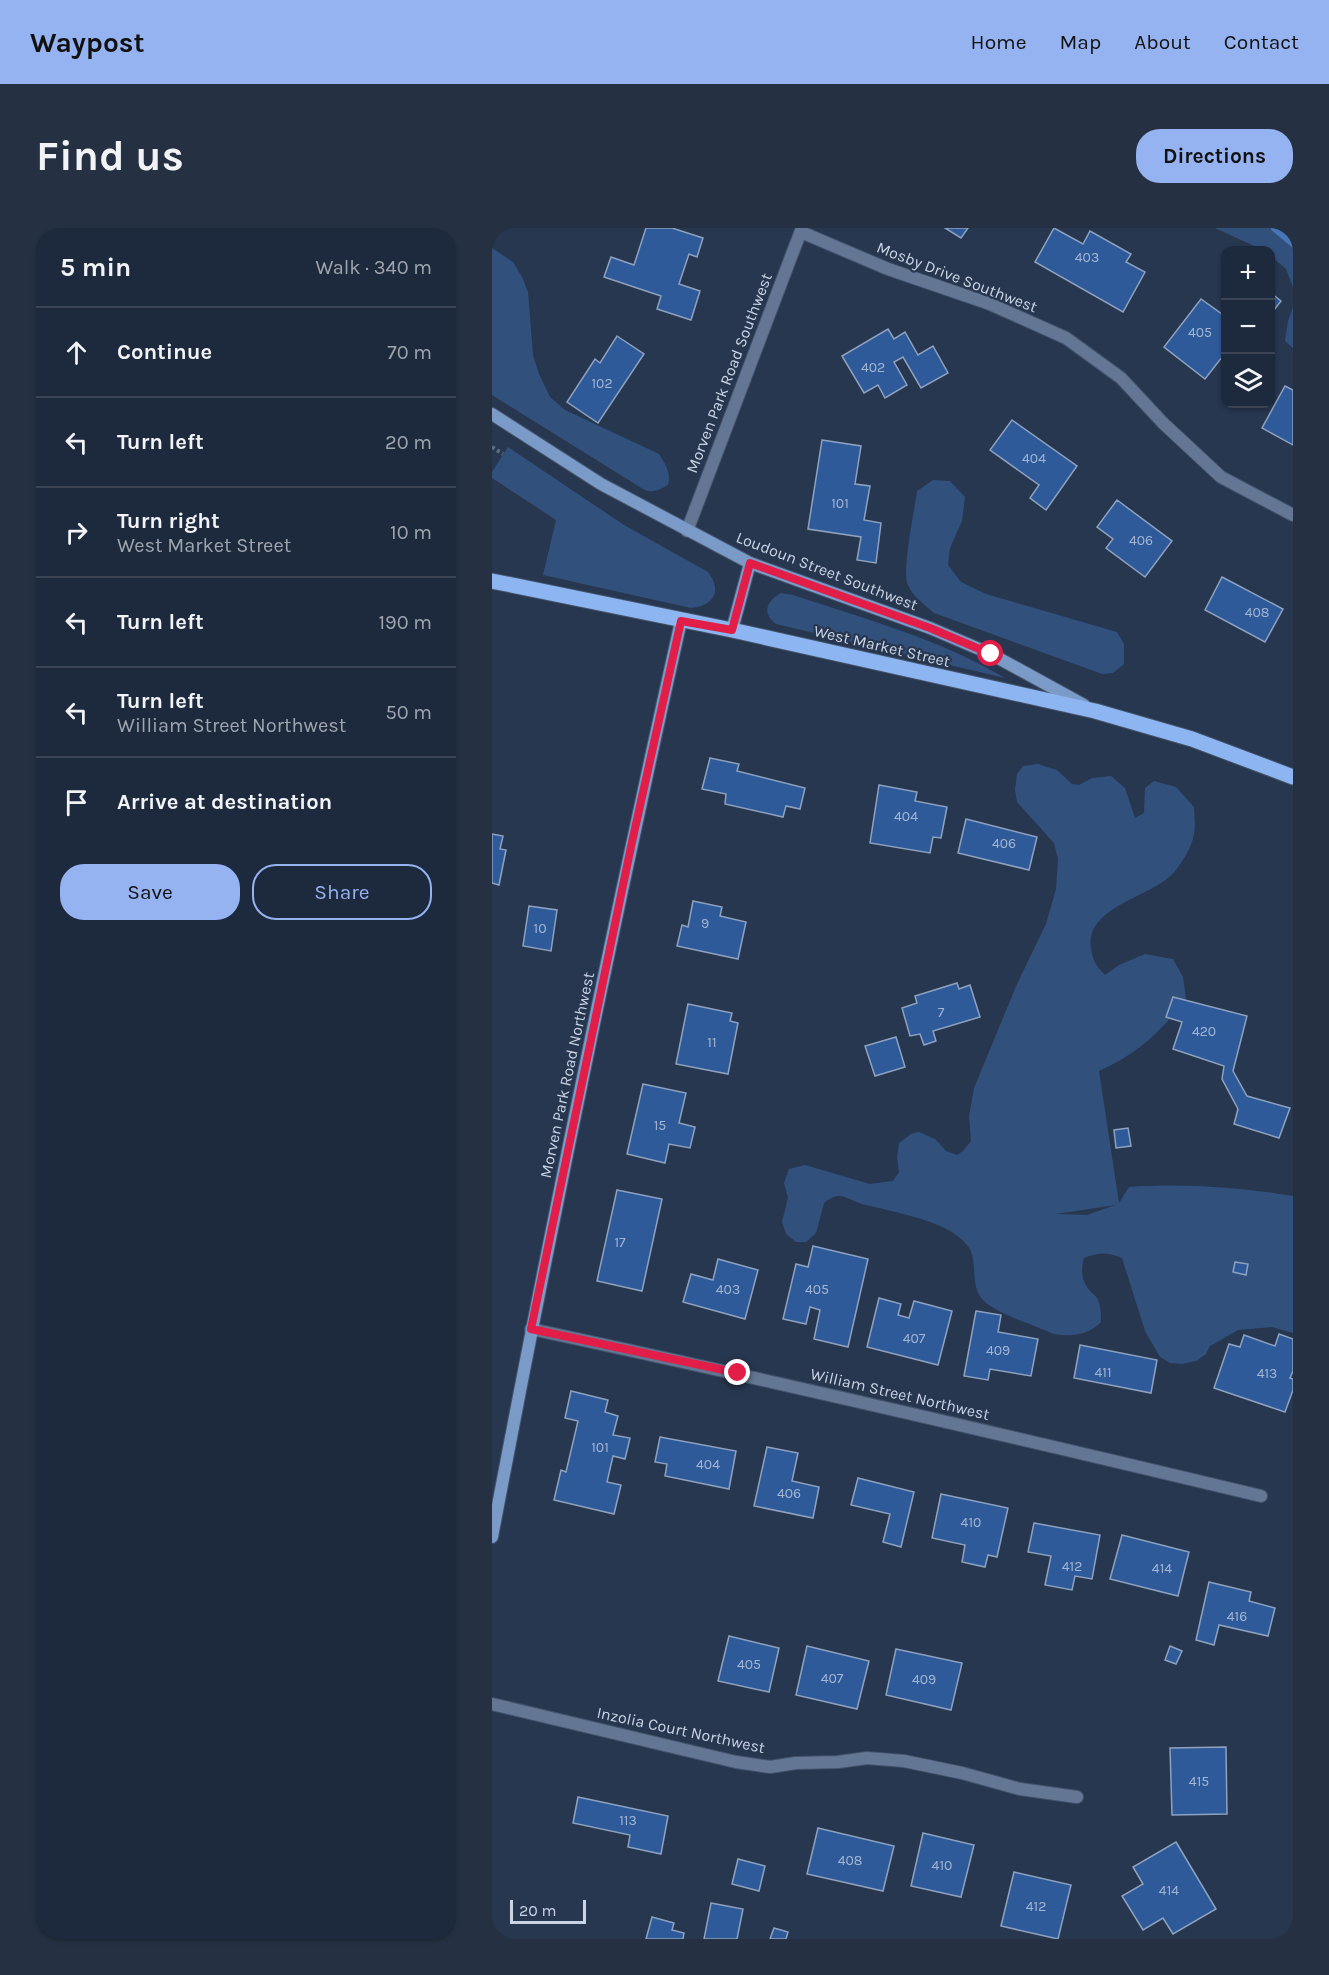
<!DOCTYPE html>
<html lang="en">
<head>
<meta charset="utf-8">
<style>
  body { margin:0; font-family:Karla,sans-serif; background:#253143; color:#f1f3f6 }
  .controls { position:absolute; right:18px; top:18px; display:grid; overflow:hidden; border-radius:12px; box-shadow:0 2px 4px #0004 }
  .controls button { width:54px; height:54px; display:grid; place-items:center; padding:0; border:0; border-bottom:2px solid #3b4556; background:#1d293c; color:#f1f3f6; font:30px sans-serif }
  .scale { position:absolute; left:18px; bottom:15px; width:76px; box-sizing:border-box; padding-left:6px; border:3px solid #cad4e4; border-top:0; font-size:16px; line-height:21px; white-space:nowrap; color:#cad4e4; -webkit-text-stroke:4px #273750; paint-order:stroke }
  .stop { position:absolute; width:18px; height:18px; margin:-14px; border:4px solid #e11d48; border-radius:50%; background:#fff }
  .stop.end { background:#e11d48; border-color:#fff; box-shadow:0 2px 6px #0008 }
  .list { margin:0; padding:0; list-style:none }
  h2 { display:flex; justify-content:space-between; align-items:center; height:78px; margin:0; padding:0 24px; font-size:26px }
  h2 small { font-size:20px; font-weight:400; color:#a0a6af }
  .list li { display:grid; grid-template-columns:39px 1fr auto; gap:18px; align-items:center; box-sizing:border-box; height:90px; padding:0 24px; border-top:2px solid #3b4556 }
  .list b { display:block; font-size:22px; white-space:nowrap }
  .list p { margin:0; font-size:20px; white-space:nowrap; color:#a0a6af }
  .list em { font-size:20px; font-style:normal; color:#a0a6af }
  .actions { display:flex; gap:12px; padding:18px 24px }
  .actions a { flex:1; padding:14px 0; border:2px solid #95b2f1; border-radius:24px; text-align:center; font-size:21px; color:#95b2f1 }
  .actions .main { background:#95b2f1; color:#111 }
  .icon { flex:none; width:33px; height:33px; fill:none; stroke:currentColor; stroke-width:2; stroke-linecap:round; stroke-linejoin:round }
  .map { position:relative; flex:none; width:801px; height:1711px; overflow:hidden; border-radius:24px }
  header { display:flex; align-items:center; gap:36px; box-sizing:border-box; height:84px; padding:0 30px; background:#95b2f1; color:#111 }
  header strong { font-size:28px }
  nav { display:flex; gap:33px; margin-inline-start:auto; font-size:21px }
  .intro { display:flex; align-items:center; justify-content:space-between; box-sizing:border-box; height:144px; padding:0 36px }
  h1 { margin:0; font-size:42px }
  .button { padding:15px 27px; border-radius:24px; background:#95b2f1; color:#111; font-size:21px; font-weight:700 }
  main { display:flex; gap:36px; padding:0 36px }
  aside { flex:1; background:#1d293c; border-radius:24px; box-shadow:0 2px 4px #0004 }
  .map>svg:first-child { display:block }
  .green { fill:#32507c; fill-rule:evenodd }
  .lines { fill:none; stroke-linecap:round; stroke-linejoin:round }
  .stream { stroke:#4875b8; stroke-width:8 }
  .building { fill:#2f5a9a; stroke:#8ea2bf; stroke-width:1.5 }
  .street-casing { stroke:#44536b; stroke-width:14 }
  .secondary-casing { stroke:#44536b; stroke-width:14 }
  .primary-casing { stroke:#44536b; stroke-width:17 }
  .path { stroke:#606e83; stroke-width:4; stroke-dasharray:3 3; stroke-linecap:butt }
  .street { stroke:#637794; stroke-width:12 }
  .secondary { stroke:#7a9ac8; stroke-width:12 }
  .primary { stroke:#8cb5f1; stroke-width:15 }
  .route { stroke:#e11d48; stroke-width:8 }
  .labels { text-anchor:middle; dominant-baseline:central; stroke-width:4.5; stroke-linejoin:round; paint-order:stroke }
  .number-label { font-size:14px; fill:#a3b6d2 }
  .street-label { font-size:16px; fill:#cad4e4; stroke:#273750 }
</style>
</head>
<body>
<header>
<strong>Waypost</strong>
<nav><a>Home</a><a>Map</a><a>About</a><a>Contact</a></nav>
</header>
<div class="intro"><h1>Find us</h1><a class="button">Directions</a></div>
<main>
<aside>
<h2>5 min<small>Walk · 340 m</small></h2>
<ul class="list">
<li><svg class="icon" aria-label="ahead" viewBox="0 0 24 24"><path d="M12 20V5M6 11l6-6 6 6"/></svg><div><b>Continue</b></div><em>70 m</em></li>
<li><svg class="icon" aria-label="left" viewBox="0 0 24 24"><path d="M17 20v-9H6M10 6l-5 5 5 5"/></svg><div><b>Turn left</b></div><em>20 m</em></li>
<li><svg class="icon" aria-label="right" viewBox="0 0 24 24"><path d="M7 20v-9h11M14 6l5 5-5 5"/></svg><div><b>Turn right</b><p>West Market Street</p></div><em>10 m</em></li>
<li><svg class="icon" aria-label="left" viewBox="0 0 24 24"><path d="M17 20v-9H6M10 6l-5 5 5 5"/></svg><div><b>Turn left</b></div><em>190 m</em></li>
<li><svg class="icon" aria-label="left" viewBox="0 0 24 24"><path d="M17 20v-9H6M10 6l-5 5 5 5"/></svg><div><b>Turn left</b><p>William Street Northwest</p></div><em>50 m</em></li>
<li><svg class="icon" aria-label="arrive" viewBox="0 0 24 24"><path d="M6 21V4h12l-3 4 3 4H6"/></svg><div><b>Arrive at destination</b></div></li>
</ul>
<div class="actions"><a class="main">Save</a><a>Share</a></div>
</aside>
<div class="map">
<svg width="801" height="1711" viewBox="0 0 801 1711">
  <rect width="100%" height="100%" fill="#273750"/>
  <g class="green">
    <polygon points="723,0 801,0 801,59 794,41 779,28 778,22 771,22"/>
    <path d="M0,20l21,14 9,15 6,15 5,63 6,19 11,23 15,13 94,44c7,11 12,18 9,31 -10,5 -15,9 -25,4l-151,-94z"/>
    <polygon points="801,79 801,120 793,113 796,93"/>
    <path d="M16,219l116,78 84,47c15,20 5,34 -17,36l-148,-33 13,-55 -64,-42v-6z"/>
    <path d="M441,252l17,1 15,16 -3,24 -12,27 -2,17 13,17 25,12 131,38 7,12v20l-11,9 -11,1 -168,-61c-9,-8 -21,-16 -26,-28 -7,-13 7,-76 9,-94z"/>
    <path d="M289,365l12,2c72,24 147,44 212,83l-229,-54c-15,-11 -9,-23 5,-31z"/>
    <path d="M546,536l19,6 15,14 7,1 13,-7 19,-2 14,12 10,30 9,-5 1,-25 9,-7 22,6 18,20c0,8 2,19 0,27 -2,13 -11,27 -19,37 -20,26 -90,34 -84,77 2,13 5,18 14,27l14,-10 26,-11 28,5 10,18 3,22c-24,32 -50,56 -87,72l20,132 10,-16c55,-4 110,0 164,9v137l-21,-6 -34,3 -28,16 -4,8 -10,7 -14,3 -12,-1 -10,-6 -15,-26 -23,-73c-15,-6 -23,-6 -38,0 -3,10 -3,20 3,29 2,4 7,7 10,11 4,8 4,16 4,24 -13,13 -29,15 -47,12 -18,-8 -56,-20 -70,-33 -16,-15 -4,-40 -17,-56 -19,-25 -75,-33 -105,-41 -7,-2 -15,-7 -21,-8 -6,-1 -13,4 -17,7l-8,30 -10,9h-10l-10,-8 -4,-12 6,-24 -4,-15 5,-14 16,-4 65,19 23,-3 6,-9 -2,-14 2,-15 12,-9 8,-2 16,7 11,12 11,4 6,-4 8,-10 -2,-25 5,-28 43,-104 29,-60 10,-35 2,-30 -4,-16 -37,-41 -2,-12 2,-16 6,-8zM623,977l-28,10 -31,-1z"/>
  </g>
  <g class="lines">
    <polyline class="stream" points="783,0 801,15"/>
  </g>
  <g class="building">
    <polygon points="154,0 180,0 211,10 205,29 197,26 187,56 208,63 199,92 165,81 169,68 112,49 119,29 142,37"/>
    <polygon points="453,0 476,0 469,10"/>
    <polygon points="562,0 591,16 598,3 639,26 634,34 653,44 631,84 543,34"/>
    <polygon points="778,64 789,73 778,87"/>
    <polygon points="709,71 734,89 734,124 713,151 672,119"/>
    <polygon points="396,101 402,111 413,104 426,127 441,118 456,145 429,160 411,129 402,134 415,157 393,170 386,157 372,165 350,128"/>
    <polygon points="125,108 152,126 106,195 75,174 103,131 108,135"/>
    <polygon points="793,158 801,162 801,217 770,200"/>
    <polygon points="520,192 585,238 554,282 538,270 547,257 498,222"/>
    <polygon points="330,212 369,218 363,256 378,258 372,292 389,295 384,335 365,332 369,309 316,301"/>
    <polygon points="625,272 680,313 653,349 614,320 621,311 605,299"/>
    <polygon points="730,349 791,381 773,414 713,382"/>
    <polygon points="218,530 247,536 245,543 313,560 308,581 294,578 291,589 233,576 234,566 210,561"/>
    <polygon points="387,557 425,564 423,573 455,579 449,610 441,609 438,625 378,615"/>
    <polygon points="474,591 545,609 537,642 466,625"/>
    <polygon points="0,606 11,608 8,621 14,622 7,657 0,655"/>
    <polygon points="201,673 230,679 228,688 254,694 246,731 185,718 190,697 196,699"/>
    <polygon points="37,678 65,682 59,723 31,718"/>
    <polygon points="465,755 467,761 478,757 488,789 441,803 444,813 432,817 428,806 418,808 410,780 425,775 423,768"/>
    <polygon points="681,769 755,788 741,843 755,868 798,880 787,910 742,896 746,881 730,851 732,838 681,821 690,794 674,789"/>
    <polygon points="196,776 240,785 238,793 246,795 236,846 184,836"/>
    <polygon points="404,809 413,839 383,848 373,818"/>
    <polygon points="151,856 194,865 187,895 203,899 198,920 177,916 173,935 135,926"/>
    <polygon points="636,900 639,918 624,920 622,902"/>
    <polygon points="125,962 170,971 150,1063 105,1053"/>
    <polygon points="321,1018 376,1031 356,1119 322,1111 328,1082 318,1079 314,1096 291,1091 304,1036 316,1039"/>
    <polygon points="226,1031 266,1042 253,1091 191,1074 199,1046 221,1052"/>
    <polygon points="743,1034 756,1036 754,1047 741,1044"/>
    <polygon points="387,1070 409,1076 406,1087 417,1090 422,1073 460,1083 446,1137 375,1119"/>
    <polygon points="484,1083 509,1087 506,1104 546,1111 539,1148 498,1141 496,1152 472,1148"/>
    <polygon points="787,1106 801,1111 801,1143 798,1150 801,1151 801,1162 793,1184 722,1160 737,1116 748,1119 752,1107 783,1118"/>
    <polygon points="588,1117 665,1132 659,1165 582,1150"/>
    <polygon points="79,1163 116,1172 113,1184 126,1188 121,1207 138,1210 133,1231 121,1228 115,1254 129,1257 122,1286 62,1272 69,1242 74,1244 86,1193 73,1190"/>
    <polygon points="168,1209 244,1223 237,1261 173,1248 175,1236 163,1234"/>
    <polygon points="275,1219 306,1225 300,1253 327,1259 321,1290 262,1278"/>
    <polygon points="366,1250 422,1264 409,1319 391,1314 398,1286 359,1277"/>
    <polygon points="449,1266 516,1280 505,1329 496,1327 493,1339 470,1334 473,1317 440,1310"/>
    <polygon points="542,1295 608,1307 600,1351 583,1348 580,1362 553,1357 559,1328 536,1324"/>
    <polygon points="630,1307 697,1324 686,1368 618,1351"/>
    <polygon points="717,1354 759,1364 757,1373 783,1380 776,1408 727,1397 722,1417 704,1412"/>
    <polygon points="237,1408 287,1420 277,1464 226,1453"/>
    <polygon points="315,1418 377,1433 365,1481 304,1467"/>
    <polygon points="678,1418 690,1423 684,1436 673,1432"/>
    <polygon points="404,1421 470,1435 459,1482 394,1467"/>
    <polygon points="734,1519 735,1586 680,1587 678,1520"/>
    <polygon points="86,1569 176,1588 169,1626 136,1619 138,1607 81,1595"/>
    <polygon points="326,1600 402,1618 391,1663 315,1646"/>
    <polygon points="431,1605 482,1617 469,1669 419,1658"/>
    <polygon points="684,1614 724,1681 681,1706 671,1690 651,1702 630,1668 651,1656 641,1639"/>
    <polygon points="246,1631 273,1638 267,1663 240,1656"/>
    <polygon points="522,1644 579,1657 566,1711 509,1698"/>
    <polygon points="219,1675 251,1681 245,1711 212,1711"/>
    <polygon points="160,1689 182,1695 180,1702 192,1705 191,1711 154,1711"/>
    <polygon points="282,1700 296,1704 294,1711 278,1711"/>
  </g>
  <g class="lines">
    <defs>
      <g id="street">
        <polyline points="309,4 396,41 498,76 574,110 629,150 671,195 729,249 801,287"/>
        <polyline points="195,303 310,0"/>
        <path d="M39,1101c244,52 487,109 730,167"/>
        <polyline points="0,1476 244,1534 278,1539 304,1535 346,1534 375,1530 412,1533 470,1545 528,1561 585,1569"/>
      </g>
      <g id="secondary">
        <polyline points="0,186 109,256 258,335 438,400 499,426 592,477"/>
        <polyline points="240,402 258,335"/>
        <path d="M0,1309c58,-307 121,-612 189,-916"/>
      </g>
      <polyline id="primary" points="0,353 240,402 603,483 700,511 801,549"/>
    </defs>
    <use href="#street" class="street-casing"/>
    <use href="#secondary" class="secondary-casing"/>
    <use href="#primary" class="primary-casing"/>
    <polyline class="path" points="0,219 11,226"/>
    <use href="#street" class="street"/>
    <use href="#secondary" class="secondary"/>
    <use href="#primary" class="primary"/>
  </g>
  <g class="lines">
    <polyline class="route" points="246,1145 39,1101 140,614 189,393 240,402 258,335 438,400 499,426"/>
  </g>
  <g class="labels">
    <g class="number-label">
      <text x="595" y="29">403</text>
      <text x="708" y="104">405</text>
      <text x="381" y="139">402</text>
      <text x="110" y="155">102</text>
      <text x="542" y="230">404</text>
      <text x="348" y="275">101</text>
      <text x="649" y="312">406</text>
      <text x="765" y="384">408</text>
      <text x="414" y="588">404</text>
      <text x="512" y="615">406</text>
      <text x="213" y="695">9</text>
      <text x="48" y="700">10</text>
      <text x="449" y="784">7</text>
      <text x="712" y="803">420</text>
      <text x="220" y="814">11</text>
      <text x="168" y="897">15</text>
      <text x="128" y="1014">17</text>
      <text x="236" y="1061">403</text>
      <text x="325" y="1061">405</text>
      <text x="422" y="1110">407</text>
      <text x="506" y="1122">409</text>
      <text x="611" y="1144">411</text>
      <text x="775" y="1145">413</text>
      <text x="108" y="1219">101</text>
      <text x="216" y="1236">404</text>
      <text x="297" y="1265">406</text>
      <text x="479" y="1294">410</text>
      <text x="580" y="1338">412</text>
      <text x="670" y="1340">414</text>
      <text x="745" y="1388">416</text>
      <text x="257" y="1436">405</text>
      <text x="340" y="1450">407</text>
      <text x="432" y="1451">409</text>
      <text x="707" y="1553">415</text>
      <text x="136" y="1592">113</text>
      <text x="358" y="1632">408</text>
      <text x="450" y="1637">410</text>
      <text x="677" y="1662">414</text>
      <text x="544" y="1678">412</text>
    </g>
    <g class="street-label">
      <text transform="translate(465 49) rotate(21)">Mosby Drive Southwest</text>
      <text transform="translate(237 145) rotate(-69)">Morven Park Road Southwest</text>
      <text transform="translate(335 343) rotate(21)">Loudoun Street Southwest</text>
      <text transform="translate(390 418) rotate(13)">West Market Street</text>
      <text transform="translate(75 847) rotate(-78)">Morven Park Road Northwest</text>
      <text transform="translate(408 1166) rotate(13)">William Street Northwest</text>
      <text transform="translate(189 1502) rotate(12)">Inzolia Court Northwest</text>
    </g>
  </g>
</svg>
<div class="controls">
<button>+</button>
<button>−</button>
<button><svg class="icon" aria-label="layers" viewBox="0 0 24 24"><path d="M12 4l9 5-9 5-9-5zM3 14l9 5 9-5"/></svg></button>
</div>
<div class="scale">20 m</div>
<div class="stop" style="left:499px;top:426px"></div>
<div class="stop end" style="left:246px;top:1145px"></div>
</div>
</main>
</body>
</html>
